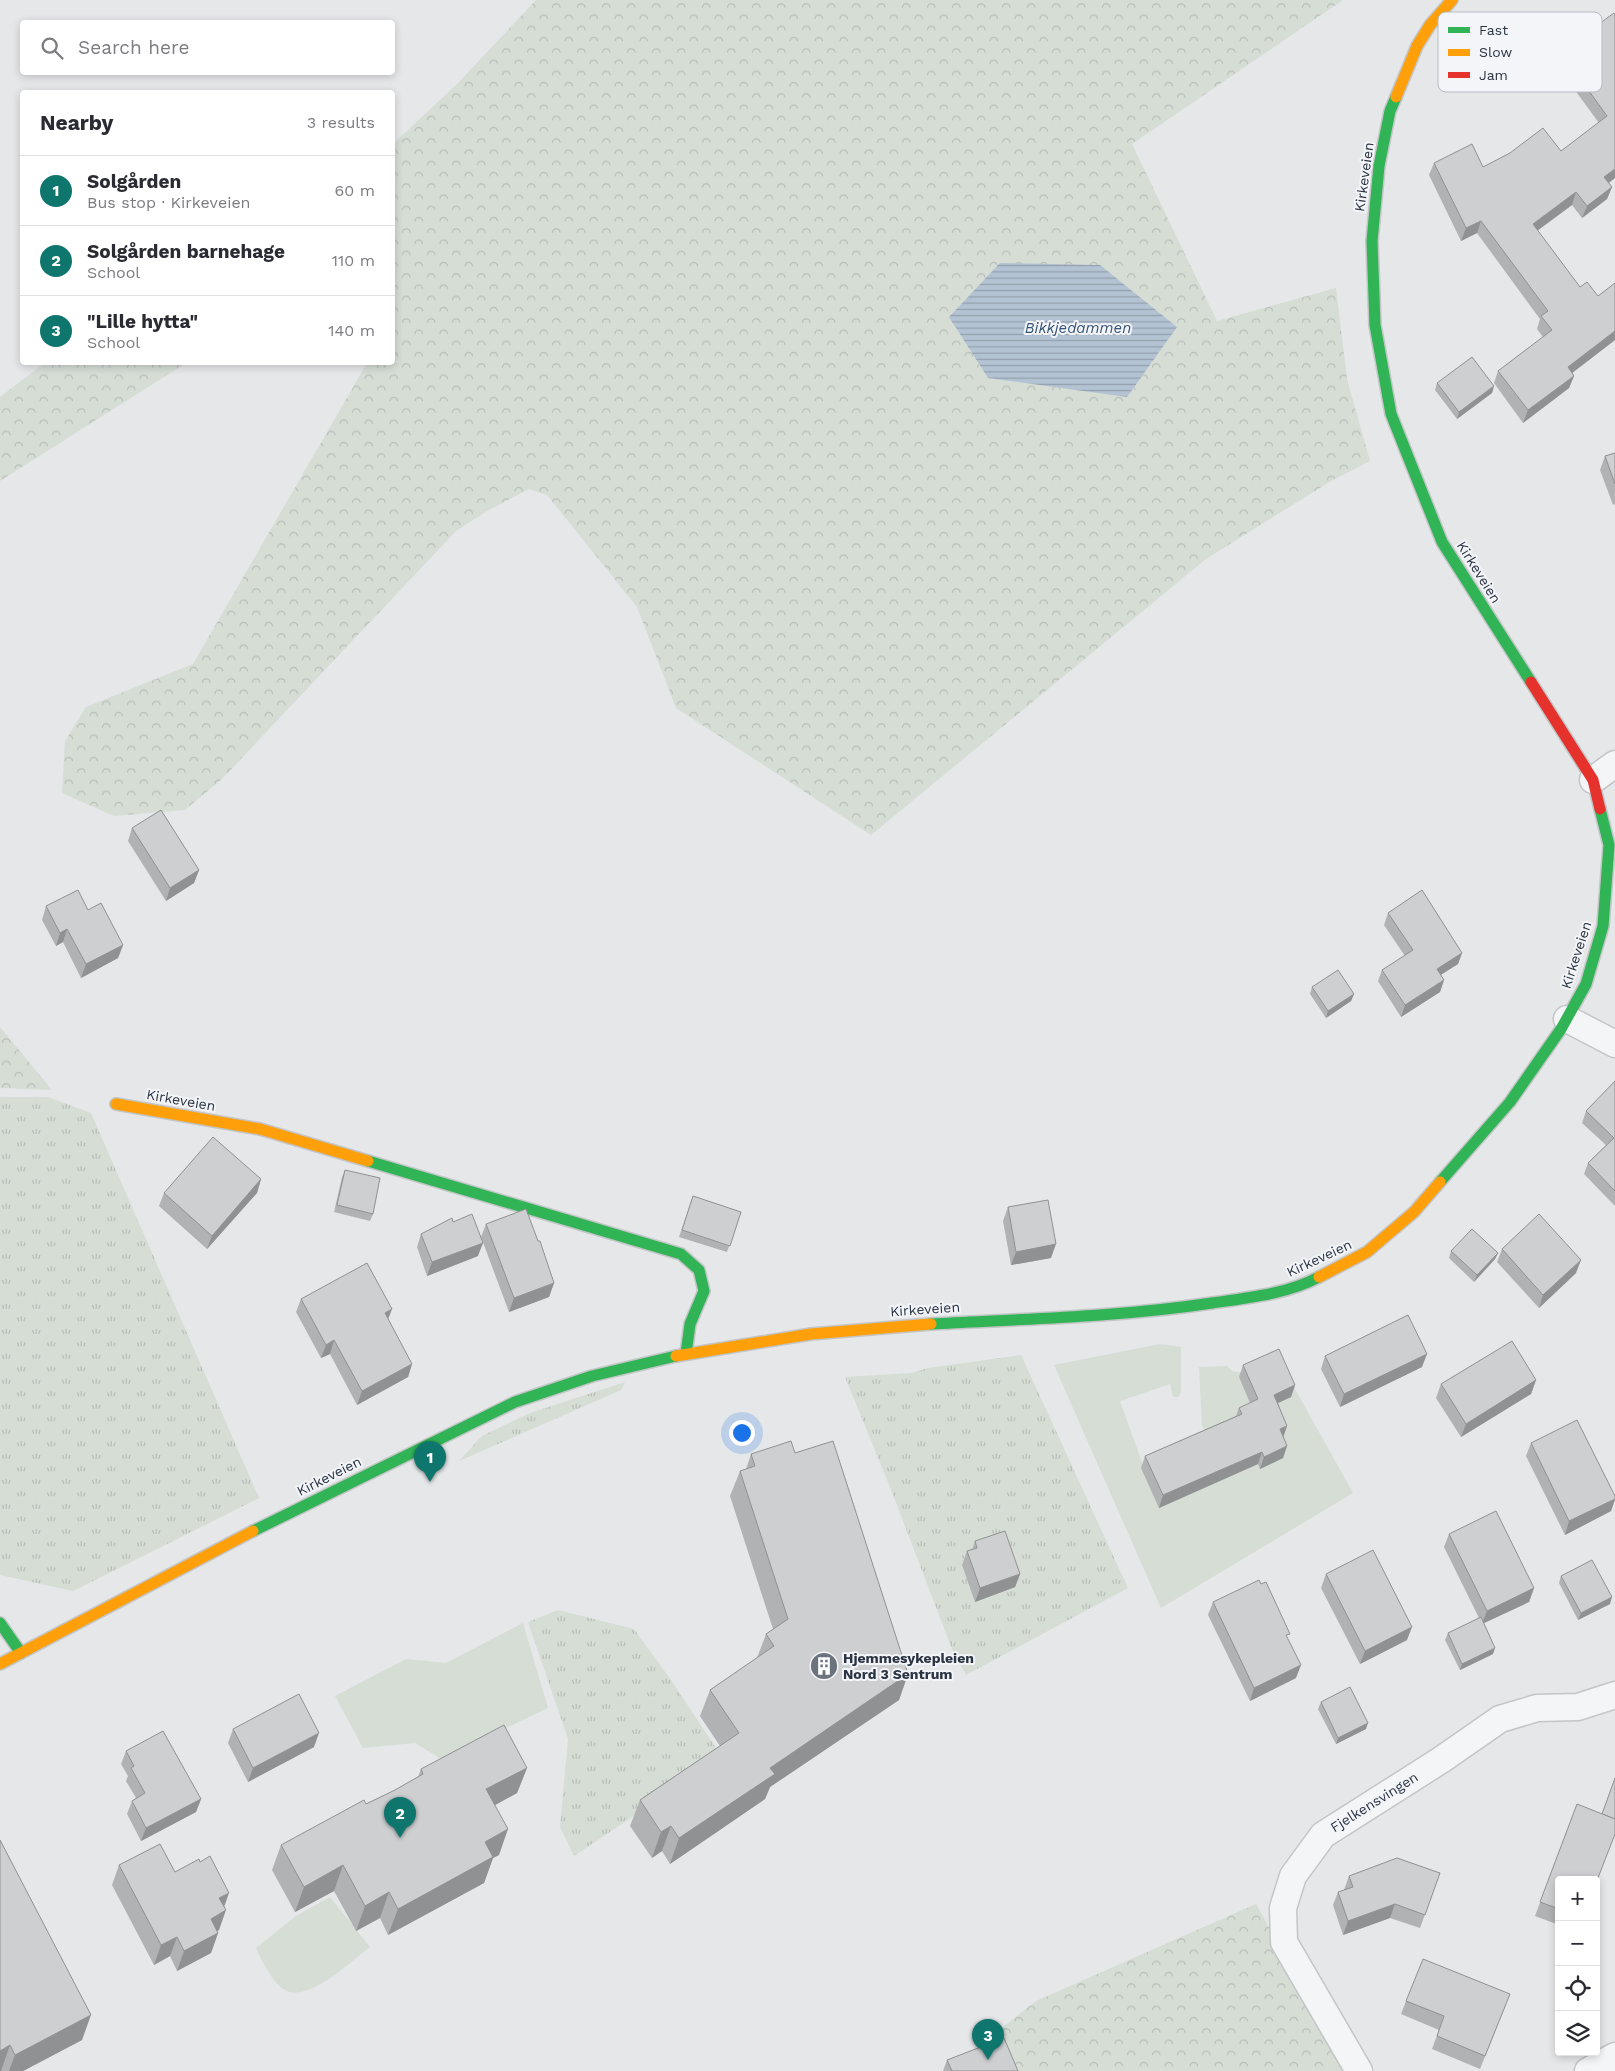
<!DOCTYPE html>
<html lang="en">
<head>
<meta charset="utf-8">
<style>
  body { margin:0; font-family:"Work Sans",sans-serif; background:#f7f7f7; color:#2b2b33 }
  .controls { position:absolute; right:15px; bottom:15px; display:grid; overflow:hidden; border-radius:5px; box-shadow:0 2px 8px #0003 }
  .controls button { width:45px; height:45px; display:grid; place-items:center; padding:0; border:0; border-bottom:1px solid #e1e1e2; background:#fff; color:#2b2b33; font:25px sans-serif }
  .you { position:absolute; left:741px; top:1432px; width:18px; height:18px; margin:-12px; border:4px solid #fff; border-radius:50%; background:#1a73e8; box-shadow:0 0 0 8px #1a73e833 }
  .badge { display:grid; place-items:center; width:32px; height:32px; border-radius:50%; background:#0f766e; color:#fff; font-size:16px; font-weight:700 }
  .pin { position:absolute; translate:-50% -41px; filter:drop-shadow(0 1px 2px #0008) }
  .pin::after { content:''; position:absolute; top:26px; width:18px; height:15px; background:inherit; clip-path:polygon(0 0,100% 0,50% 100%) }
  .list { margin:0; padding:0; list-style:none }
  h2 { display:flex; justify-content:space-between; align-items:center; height:65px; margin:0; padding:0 20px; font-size:21px }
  h2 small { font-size:16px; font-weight:400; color:#7c7c81 }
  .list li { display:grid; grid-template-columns:32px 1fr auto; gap:15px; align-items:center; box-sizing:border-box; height:70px; padding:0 20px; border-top:1px solid #e1e1e2 }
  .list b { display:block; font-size:19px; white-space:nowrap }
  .list p { margin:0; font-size:16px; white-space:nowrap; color:#7c7c81 }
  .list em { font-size:16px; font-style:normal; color:#7c7c81 }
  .icon { flex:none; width:28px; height:28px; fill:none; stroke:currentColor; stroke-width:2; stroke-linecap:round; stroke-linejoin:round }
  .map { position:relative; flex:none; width:1615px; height:2071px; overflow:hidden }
  .search { position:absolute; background:#fff; box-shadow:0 2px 8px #0003; left:20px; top:20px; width:375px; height:55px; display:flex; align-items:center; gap:12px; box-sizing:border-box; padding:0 18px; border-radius:5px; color:#7c7c81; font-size:19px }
  .panel { position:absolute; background:#fff; box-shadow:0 2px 8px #0003; left:20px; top:90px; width:375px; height:275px; border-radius:5px }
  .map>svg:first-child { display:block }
  .grass { fill:url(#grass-tufts) }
  .forest { fill:url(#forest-crowns) }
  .green { fill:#d5ddd5 }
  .water { fill:url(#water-rules) }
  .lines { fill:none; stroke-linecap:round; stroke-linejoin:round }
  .street-casing { stroke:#c3c5c7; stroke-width:29 }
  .fast-casing { stroke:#c3c5c7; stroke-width:14 }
  .slow-casing { stroke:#c3c5c7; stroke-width:14 }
  .jam-casing { stroke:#c3c5c7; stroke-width:14 }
  .street { stroke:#f4f5f6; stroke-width:26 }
  .fast { stroke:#30b455; stroke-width:11 }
  .slow { stroke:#ff9f0a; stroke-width:11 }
  .jam { stroke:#e5322d; stroke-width:11 }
  .wall { fill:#b0b2b4 }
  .shaded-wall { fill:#909192 }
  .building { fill:#cdcfd1; stroke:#909192 }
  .labels { text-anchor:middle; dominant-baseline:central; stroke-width:4; stroke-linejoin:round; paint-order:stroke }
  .street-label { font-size:14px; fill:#2b3443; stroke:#f3f5f8 }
  .poi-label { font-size:14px; font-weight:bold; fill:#2b3443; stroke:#f3f5f8; text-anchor:start }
  .water-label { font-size:15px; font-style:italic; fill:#355376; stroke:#f3f5f8 }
  .key { fill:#f3f5f8; stroke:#b7bbc2; stroke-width:1 }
  .key-label { font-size:14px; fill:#2b3443 }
</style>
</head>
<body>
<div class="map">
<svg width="1615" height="2071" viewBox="0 0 1615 2071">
  <defs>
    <pattern id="grass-tufts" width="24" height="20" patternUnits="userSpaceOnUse" patternTransform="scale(1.25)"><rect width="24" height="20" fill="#d5ddd5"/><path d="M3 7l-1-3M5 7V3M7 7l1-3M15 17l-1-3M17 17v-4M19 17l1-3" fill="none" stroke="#b7beb8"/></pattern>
    <pattern id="forest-crowns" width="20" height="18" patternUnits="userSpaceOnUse" patternTransform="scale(1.25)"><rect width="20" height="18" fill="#d5ddd5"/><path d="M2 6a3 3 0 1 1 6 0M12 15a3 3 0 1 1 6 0" fill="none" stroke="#b7beb8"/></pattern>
    <pattern id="water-rules" width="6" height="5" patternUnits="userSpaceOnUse" patternTransform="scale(1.25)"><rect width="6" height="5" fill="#b4c3d3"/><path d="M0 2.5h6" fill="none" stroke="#939fad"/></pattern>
  </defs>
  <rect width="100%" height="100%" fill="#e5e7e9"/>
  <g class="grass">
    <polygon points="0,1097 48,1097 91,1113 259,1498 73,1591 0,1575"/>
    <polygon points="1021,1355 1128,1588 966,1675 952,1649 890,1487 845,1377 912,1373 928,1368"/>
    <polygon points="625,1382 621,1390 612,1394 459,1461 482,1436 530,1413"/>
    <polygon points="558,1610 634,1629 673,1683 718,1751 714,1762 574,1856 560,1827 568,1739 528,1622"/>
  </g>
  <g class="forest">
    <polygon points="536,0 1343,0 1132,144 1217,321 1336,288 1347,379 1370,461 1331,481 1206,559 871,835 676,708 637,607 547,495 529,489 487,511 456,531 222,779 185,810 114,816 62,793 65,741 86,707 193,664 367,363 392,362 393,144 458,83"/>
    <polygon points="46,362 186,362 186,363 0,481 0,397"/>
    <polygon points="0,1027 52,1090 0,1088"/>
    <polygon points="1256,1904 1349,2071 947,2071 1036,2001"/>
  </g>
  <g class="green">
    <polygon points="1160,1344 1181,1347 1181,1392 1178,1397 1173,1397 1170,1384 1120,1401 1147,1476 1220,1466 1202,1426 1199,1367 1227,1366 1232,1371 1291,1382 1353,1493 1161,1608 1054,1365"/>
    <polygon points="523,1623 548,1708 441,1759 415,1743 363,1748 335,1696 406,1659 446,1663"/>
    <path d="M330,1897l40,50c-18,13 -59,54 -83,44 -13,-5 -25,-30 -31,-43l40,-32z"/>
  </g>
  <polygon class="water" points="1000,263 1100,265 1177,327 1127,397 988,378 949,317"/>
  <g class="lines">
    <defs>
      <g id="street">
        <polyline points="1593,780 1615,764"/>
        <polyline points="1567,1019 1615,1044"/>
        <polyline points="1359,2071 1284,1942 1283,1908 1293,1876 1323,1835 1441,1760 1500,1719 1537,1708 1578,1707 1615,1695"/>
        <polyline points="1588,2071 1615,2056"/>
      </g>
      <g id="fast">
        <polyline points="1396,97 1390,111 1379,166 1372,241 1375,325 1391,414 1442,542 1531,682"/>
        <polyline points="368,1161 681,1254 699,1270 704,1291 690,1324 686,1354"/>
        <polyline points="1440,1182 1510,1102 1561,1029 1586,984 1603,926 1609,845 1600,809"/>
        <path d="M931,1324c94,-5 188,-7 281,-21 36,-5 75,-9 107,-26"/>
        <polyline points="253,1531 515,1402 592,1376 676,1356"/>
        <polyline points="0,1623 21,1653"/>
      </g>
      <g id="slow">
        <polyline points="1396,97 1417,46 1430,25 1452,0"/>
        <polyline points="116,1104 260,1129 368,1161"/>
        <polyline points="1319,1277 1367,1252 1414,1212 1440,1182"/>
        <polyline points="676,1356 811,1334 931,1324"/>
        <polyline points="0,1664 253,1531"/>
      </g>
      <polyline id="jam" points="1531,682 1593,780 1600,809"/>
    </defs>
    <use href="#street" class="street-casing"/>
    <use href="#fast" class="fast-casing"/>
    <use href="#slow" class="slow-casing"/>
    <use href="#jam" class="jam-casing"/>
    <use href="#street" class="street"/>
    <use href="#fast" class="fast"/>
    <use href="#slow" class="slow"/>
    <use href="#jam" class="jam"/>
  </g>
  <g class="wall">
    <polygon points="1615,15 1615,178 1609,183 1612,187 1607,199 1582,218 1572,205 1537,230 1580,287 1598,296 1615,283 1615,340 1572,373 1574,376 1569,388 1523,423 1494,383 1498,371 1543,337 1537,329 1540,319 1477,233 1461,241 1429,175 1434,163 1483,167 1561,151 1599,123 1558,67 1559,64 1558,63 1563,50"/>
    <polygon points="1437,383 1494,386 1492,393 1457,419 1435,390"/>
    <polygon points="1615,453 1615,504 1613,505 1600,470 1605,456"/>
    <polygon points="132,828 199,870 194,883 166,901 128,841"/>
    <polygon points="46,906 88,910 123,945 118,958 81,978 63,942 56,946 42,920"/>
    <polygon points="1388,913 1462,953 1458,964 1441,975 1444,980 1440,992 1401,1017 1378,981 1382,970 1405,956 1384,925"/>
    <polygon points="1312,987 1354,994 1351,1001 1326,1018 1310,994"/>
    <polygon points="1615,1082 1615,1206 1584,1174 1588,1163 1606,1145 1582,1123 1586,1111"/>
    <polygon points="345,1170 373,1214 370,1221 334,1212 342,1177"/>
    <polygon points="261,1179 257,1193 207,1249 159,1206 164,1193"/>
    <polygon points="693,1196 741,1212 727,1252 679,1237"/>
    <polygon points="1008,1207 1051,1258 1011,1265 1003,1221"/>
    <polygon points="453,1222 478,1256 427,1276 417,1247 421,1234"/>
    <polygon points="486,1224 554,1283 549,1297 509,1312 481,1237"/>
    <polygon points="1502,1249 1576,1273 1539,1308 1497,1262"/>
    <polygon points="1451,1251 1498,1253 1495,1259 1474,1282 1449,1258"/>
    <polygon points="301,1299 388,1319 412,1364 408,1377 357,1405 330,1354 321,1358 296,1312"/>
    <polygon points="1325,1356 1422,1367 1340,1407 1321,1369"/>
    <polygon points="1243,1365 1295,1385 1291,1397 1278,1403 1287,1426 1283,1437 1287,1446 1283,1458 1260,1469 1258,1464 1159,1508 1141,1468 1145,1456 1236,1416 1239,1408 1250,1403 1239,1377"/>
    <polygon points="1536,1380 1531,1394 1461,1437 1436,1398 1441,1384"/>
    <polygon points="1531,1443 1615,1496 1615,1500 1611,1511 1565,1535 1526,1456"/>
    <polygon points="795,1453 908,1674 899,1700 770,1787 765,1799 670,1864 662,1851 652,1858 630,1826 640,1800 720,1746 700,1716 710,1690 757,1658 766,1634 773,1629 730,1496 740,1471 746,1469 751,1454"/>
    <polygon points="1449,1534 1534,1588 1529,1602 1484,1623 1493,1654 1460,1670 1445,1640 1448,1633 1479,1618 1444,1547"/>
    <polygon points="975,1541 1020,1574 1015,1587 975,1602 962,1565 967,1551 972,1550"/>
    <polygon points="1326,1574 1407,1640 1360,1664 1321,1588"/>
    <polygon points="1561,1576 1610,1604 1578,1620 1559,1583"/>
    <polygon points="1213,1602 1288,1640 1296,1678 1250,1701 1208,1615"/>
    <polygon points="1321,1702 1366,1729 1336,1744 1318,1709"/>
    <polygon points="233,1729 314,1747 248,1782 228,1743"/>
    <polygon points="126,1751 201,1799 196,1812 141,1841 127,1814 132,1801 136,1798 126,1781 128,1776 121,1764"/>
    <polygon points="527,1768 517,1793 495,1805 499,1855 493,1858 484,1883 388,1935 380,1918 356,1931 334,1891 295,1912 272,1870 281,1845 395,1790 418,1777 421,1769"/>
    <polygon points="1577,1804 1615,1835 1559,1880 1559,1925 1535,1916"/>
    <polygon points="0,1840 82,2040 23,2071 0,2071"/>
    <polygon points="119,1865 175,1872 224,1907 219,1930 217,1931 218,1933 211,1953 177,1971 170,1956 154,1965 112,1885"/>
    <polygon points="1440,1873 1420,1928 1390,1918 1343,1935 1333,1905 1338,1892 1344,1890 1349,1876"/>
    <polygon points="1406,2001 1505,2007 1480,2069 1432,2049 1439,2030 1401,2014"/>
    <polygon points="947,2060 1018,2071 943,2071"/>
  </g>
  <g class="shaded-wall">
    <polygon points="1615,169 1615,178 1600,189 1604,177"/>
    <polygon points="1612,187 1607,199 1582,218 1587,206"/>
    <polygon points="1576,192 1572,205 1529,237 1533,224"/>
    <polygon points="1481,221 1477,233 1461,241 1466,228"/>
    <polygon points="1615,331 1615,340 1563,380 1568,367"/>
    <polygon points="1574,376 1569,388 1523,423 1528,410"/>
    <polygon points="1494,386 1492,393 1457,419 1459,412"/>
    <polygon points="199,870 194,883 166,901 170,888"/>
    <polygon points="67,929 63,942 56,946 60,933"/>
    <polygon points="123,945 118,958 81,978 86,964"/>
    <polygon points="1462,953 1458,964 1432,980 1437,969"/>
    <polygon points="1444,980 1440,992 1401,1017 1405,1005"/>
    <polygon points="1354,994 1351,1001 1326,1018 1328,1011"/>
    <polygon points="261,1179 257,1193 207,1249 212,1236"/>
    <polygon points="483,1243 478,1256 427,1276 432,1262"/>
    <polygon points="1056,1244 1051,1258 1011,1265 1016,1252"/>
    <polygon points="1498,1253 1495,1259 1474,1282 1477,1275"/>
    <polygon points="1581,1260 1576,1273 1539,1308 1543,1295"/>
    <polygon points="554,1283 549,1297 509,1312 514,1298"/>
    <polygon points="392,1309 387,1322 385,1313"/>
    <polygon points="334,1340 330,1354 321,1358 326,1345"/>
    <polygon points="1427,1354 1422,1367 1340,1407 1344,1394"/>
    <polygon points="412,1364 408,1377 357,1405 362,1391"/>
    <polygon points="1536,1380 1531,1394 1461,1437 1466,1424"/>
    <polygon points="1295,1385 1291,1397 1269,1407 1274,1395"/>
    <polygon points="1287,1426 1283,1438 1280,1429"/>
    <polygon points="1287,1446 1283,1458 1260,1469 1264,1457"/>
    <polygon points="1262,1452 1258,1464 1159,1508 1163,1495"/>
    <polygon points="1615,1499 1611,1511 1565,1535 1569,1521"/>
    <polygon points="1020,1574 1015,1587 975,1602 980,1588"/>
    <polygon points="1534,1588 1529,1602 1482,1624 1487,1611"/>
    <polygon points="1612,1597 1610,1604 1578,1620 1581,1613"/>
    <polygon points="1412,1627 1407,1640 1360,1664 1365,1651"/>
    <polygon points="1495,1648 1493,1654 1460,1670 1462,1664"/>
    <polygon points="1301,1665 1296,1678 1250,1701 1254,1688"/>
    <polygon points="908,1674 899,1700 770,1787 765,1799 670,1864 679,1838 770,1768"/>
    <polygon points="1368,1723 1366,1729 1336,1744 1338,1738"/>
    <polygon points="319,1733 314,1747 248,1782 253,1768"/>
    <polygon points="527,1768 517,1793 477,1815 486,1789"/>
    <polygon points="201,1799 196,1812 141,1841 146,1828"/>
    <polygon points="671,1826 662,1851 652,1858 661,1832"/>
    <polygon points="508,1829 499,1855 493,1858 484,1883 388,1935 398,1909 485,1842"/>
    <polygon points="343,1865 334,1891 295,1912 304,1887"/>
    <polygon points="389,1892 380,1918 356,1931 365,1906"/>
    <polygon points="229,1893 222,1913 219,1898"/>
    <polygon points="1395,1904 1390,1918 1343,1935 1348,1921"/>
    <polygon points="226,1910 219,1930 203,1938 211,1919"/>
    <polygon points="218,1933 211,1953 177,1971 184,1951"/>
    <polygon points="177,1937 170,1956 154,1965 161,1945"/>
    <polygon points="91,2015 82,2040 23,2071 9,2071 15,2055"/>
    <polygon points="10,2045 1,2071 0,2071 0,2051"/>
  </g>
  <g class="building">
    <polygon points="1614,13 1615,15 1615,169 1604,177 1612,187 1587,206 1576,192 1533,224 1580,287 1587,282 1598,296 1615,283 1615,331 1568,367 1574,376 1528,410 1498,371 1552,330 1541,316 1548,311 1481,221 1466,228 1434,163 1472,144 1483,167 1510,153 1543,128 1561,151 1607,116 1563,55 1565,53 1563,50"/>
    <polygon points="1472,357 1494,386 1459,412 1437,383"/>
    <polygon points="1615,453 1615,484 1605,456"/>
    <polygon points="161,810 199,870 170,888 132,828"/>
    <polygon points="78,890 88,910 101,903 123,945 86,964 67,929 60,933 46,906"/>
    <polygon points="1422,890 1462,953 1437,969 1444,980 1405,1005 1382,970 1413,950 1388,913"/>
    <polygon points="1338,970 1354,994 1328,1011 1312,987"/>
    <polygon points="1615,1081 1615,1191 1588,1163 1614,1138 1586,1111"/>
    <polygon points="213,1137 261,1179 212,1236 164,1193"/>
    <polygon points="345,1170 380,1178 373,1214 337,1205"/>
    <polygon points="693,1196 741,1212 730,1246 682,1230"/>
    <polygon points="1048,1200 1056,1244 1016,1252 1008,1207"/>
    <polygon points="526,1209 538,1241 540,1241 554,1283 514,1298 486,1224"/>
    <polygon points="472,1214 483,1243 432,1262 421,1234 452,1218 453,1222"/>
    <polygon points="1539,1214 1581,1260 1543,1295 1502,1249"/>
    <polygon points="1472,1229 1498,1253 1477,1275 1451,1251"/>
    <polygon points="367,1263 392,1309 385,1313 412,1364 362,1391 334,1340 326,1345 301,1299"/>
    <polygon points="1408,1315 1427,1354 1344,1394 1325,1356"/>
    <polygon points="1512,1341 1536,1380 1466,1424 1441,1384"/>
    <polygon points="1279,1349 1295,1385 1274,1395 1287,1426 1280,1429 1287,1446 1264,1457 1262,1452 1163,1495 1145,1456 1242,1414 1239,1408 1258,1399 1243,1365"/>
    <polygon points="1577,1420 1615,1496 1615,1499 1569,1521 1531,1443"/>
    <polygon points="791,1441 795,1453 833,1441 908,1674 770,1768 775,1774 679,1838 671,1826 661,1832 640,1800 739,1733 710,1690 774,1646 766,1634 788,1619 740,1471 755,1466 751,1454"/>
    <polygon points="1496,1511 1534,1588 1487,1611 1449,1534"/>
    <polygon points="1005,1531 1020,1574 980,1588 967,1551 977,1548 975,1541"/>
    <polygon points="1373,1550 1412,1627 1365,1651 1326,1574"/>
    <polygon points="1592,1560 1612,1597 1581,1613 1561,1576"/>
    <polygon points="1259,1580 1261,1584 1266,1582 1290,1634 1286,1635 1301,1665 1254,1688 1213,1602"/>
    <polygon points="1481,1617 1495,1648 1462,1664 1448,1633"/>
    <polygon points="1350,1687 1368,1723 1338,1738 1321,1702"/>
    <polygon points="299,1694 319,1733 253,1768 233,1729"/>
    <polygon points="504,1725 527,1768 486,1789 508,1829 485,1842 493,1857 398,1909 389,1892 365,1906 343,1865 304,1887 281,1845 364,1800 366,1804 395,1790 423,1774 421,1769"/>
    <polygon points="163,1731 201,1799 146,1828 132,1801 145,1793 131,1768 134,1766 126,1751"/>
    <polygon points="1615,1778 1615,1819 1602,1814"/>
    <polygon points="1577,1804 1615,1819 1615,1834 1596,1883 1596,1880 1559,1880 1559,1909 1540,1902"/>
    <polygon points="0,1840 91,2015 15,2055 10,2045 0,2051"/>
    <polygon points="160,1844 175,1872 199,1859 200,1862 210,1856 229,1893 219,1898 226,1910 211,1919 218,1933 184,1951 177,1937 161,1945 119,1865"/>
    <polygon points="1397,1858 1440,1873 1425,1915 1395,1904 1348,1921 1338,1892 1353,1887 1349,1876"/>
    <polygon points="1423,1959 1510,1994 1485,2056 1437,2036 1444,2016 1406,2001"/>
    <polygon points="1004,2038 1018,2071 952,2071 947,2060"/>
  </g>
  <defs>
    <symbol id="building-disc" viewBox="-11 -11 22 22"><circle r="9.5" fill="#6c737d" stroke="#f3f5f8"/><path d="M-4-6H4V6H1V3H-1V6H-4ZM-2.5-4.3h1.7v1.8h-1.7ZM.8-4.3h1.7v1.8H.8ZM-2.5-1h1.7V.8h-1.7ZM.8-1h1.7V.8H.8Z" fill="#fff"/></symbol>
  </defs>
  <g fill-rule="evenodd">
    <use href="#building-disc" x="808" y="1650" width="32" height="32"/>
  </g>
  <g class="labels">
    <g class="street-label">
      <text transform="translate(1364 177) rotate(-82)">Kirkeveien</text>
      <text transform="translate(1479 572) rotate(58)">Kirkeveien</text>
      <text transform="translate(1576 955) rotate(-72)">Kirkeveien</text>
      <text transform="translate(181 1100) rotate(10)">Kirkeveien</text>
      <text transform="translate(1319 1258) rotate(-25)">Kirkeveien</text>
      <text transform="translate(925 1309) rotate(-4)">Kirkeveien</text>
      <text transform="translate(329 1476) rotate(-27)">Kirkeveien</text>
      <text transform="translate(1374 1802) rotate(-32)">Fjelkensvingen</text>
    </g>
    <g class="poi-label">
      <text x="843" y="1658">Hjemmesykepleien<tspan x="843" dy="16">Nord 3 Sentrum</tspan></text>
    </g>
    <g class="water-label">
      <text x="1078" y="328">Bikkjedammen</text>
    </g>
  </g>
  <rect x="1438" y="12" width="164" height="80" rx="8" class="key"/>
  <rect x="1448" y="27" width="22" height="6" fill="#30b455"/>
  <rect x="1448" y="49" width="22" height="7" fill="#ff9f0a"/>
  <rect x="1448" y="72" width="22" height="6" fill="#e5322d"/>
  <g class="key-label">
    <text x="1479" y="35">Fast</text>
    <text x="1479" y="57">Slow</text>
    <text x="1479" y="80">Jam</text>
  </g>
</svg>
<div class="controls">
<button>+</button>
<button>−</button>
<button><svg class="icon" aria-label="locate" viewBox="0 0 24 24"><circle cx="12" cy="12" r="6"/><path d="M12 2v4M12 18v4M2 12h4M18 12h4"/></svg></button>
<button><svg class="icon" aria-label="layers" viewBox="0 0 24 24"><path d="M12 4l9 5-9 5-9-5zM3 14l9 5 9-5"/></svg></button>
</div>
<div class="you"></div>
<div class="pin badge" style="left:430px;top:1482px">1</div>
<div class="pin badge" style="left:400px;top:1838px">2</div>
<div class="pin badge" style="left:988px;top:2060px">3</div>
<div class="search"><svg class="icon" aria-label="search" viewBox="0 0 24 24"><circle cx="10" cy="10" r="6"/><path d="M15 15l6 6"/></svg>Search here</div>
<section class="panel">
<h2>Nearby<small>3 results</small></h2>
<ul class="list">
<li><span class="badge">1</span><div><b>Solgården</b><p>Bus stop · Kirkeveien</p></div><em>60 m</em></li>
<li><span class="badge">2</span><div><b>Solgården barnehage</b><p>School</p></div><em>110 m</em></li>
<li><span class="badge">3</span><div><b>&quot;Lille hytta&quot;</b><p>School</p></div><em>140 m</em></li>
</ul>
</section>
</div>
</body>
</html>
